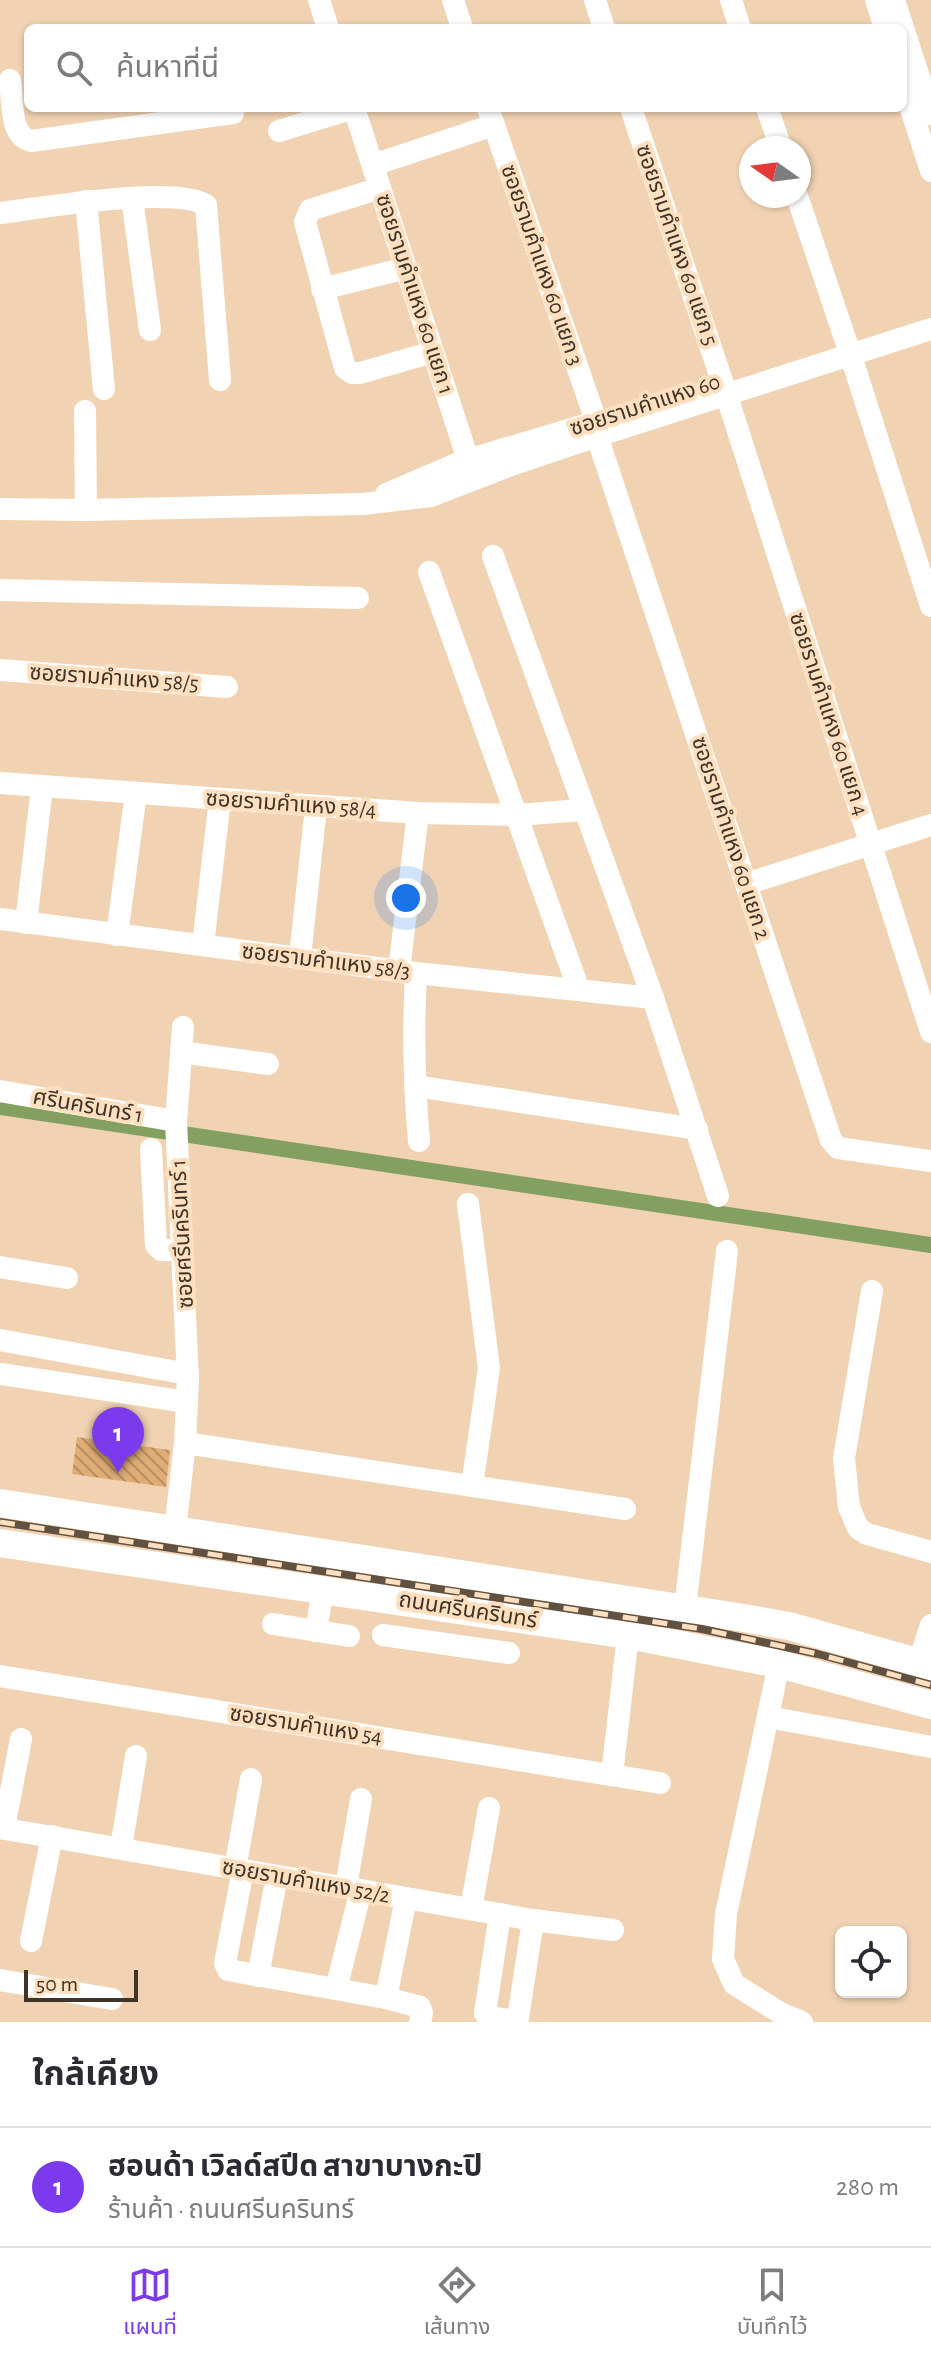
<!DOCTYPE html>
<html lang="th">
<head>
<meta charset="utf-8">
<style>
  body { margin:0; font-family:"Alegreya Sans","Noto Sans Thai",sans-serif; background:#f7f7f7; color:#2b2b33 }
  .controls { position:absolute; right:24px; bottom:24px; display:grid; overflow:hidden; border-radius:12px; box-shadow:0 2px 6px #0004 }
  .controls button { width:72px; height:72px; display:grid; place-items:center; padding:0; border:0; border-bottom:2px solid #e1e1e2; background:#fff; color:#2b2b33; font:40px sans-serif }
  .compass { position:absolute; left:739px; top:136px; width:72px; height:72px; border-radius:50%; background:#fff; box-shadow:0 2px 6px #0004; rotate:284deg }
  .scale { position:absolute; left:24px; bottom:20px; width:114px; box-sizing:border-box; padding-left:8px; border:4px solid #403428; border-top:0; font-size:22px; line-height:28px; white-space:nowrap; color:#403428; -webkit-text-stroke:6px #fee0c0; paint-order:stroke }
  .you { position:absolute; left:406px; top:898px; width:28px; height:28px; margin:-20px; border:6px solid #fff; border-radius:50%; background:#1a73e8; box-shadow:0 0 0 12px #1a73e833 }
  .badge { display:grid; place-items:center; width:52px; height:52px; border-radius:50%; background:#7c3aed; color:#fff; font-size:26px; font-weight:700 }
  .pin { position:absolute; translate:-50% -66px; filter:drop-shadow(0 2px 4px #0008) }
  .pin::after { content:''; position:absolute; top:42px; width:28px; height:24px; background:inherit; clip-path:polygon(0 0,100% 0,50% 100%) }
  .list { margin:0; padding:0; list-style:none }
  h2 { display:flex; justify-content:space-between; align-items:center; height:104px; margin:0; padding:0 32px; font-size:34px }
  h2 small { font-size:26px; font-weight:400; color:#7c7c81 }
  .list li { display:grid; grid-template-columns:52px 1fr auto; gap:24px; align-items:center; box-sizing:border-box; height:120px; padding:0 32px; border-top:2px solid #e1e1e2 }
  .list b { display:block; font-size:30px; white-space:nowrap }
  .list p { margin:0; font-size:26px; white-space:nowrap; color:#7c7c81 }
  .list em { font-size:26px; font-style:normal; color:#7c7c81 }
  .icon { flex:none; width:44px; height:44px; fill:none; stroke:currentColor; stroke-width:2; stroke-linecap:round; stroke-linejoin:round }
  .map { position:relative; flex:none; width:931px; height:2022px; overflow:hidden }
  .search { position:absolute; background:#fff; box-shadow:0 2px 6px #0004; left:24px; right:24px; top:24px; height:88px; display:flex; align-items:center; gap:20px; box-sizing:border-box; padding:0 28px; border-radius:12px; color:#7c7c81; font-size:30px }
  .sheet { height:224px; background:#fff }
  nav { display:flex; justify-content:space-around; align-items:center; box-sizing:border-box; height:112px; border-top:2px solid #e1e1e2; background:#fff; font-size:22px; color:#7c7c81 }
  nav a { display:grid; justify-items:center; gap:4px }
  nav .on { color:#7c3aed }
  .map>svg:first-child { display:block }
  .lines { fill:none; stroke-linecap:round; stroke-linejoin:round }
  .canal { stroke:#84a061; stroke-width:16 }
  .building { fill:url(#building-back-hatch) }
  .minor { stroke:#fff; stroke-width:22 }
  .major { stroke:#fff; stroke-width:28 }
  .rail-casing { stroke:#605141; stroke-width:8 }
  .rail { stroke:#fee0c0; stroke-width:5; stroke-dasharray:15; stroke-linecap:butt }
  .labels { text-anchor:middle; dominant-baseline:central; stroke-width:8; stroke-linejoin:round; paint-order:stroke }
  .street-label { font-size:22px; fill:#403428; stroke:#fee0c0 }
</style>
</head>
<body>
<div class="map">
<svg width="931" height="2022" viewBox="0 0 931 2022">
  <defs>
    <pattern id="building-back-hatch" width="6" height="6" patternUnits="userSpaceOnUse" patternTransform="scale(2)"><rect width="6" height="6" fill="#e0ad76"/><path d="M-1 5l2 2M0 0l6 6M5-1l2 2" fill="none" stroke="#b78e61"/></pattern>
  </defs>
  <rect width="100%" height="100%" fill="#f1d3b3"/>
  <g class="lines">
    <polyline class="canal" points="0,1107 931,1245"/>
  </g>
  <polygon class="building" points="77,1437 170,1450 166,1487 72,1474"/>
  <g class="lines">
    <g class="minor">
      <polyline points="319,0 328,28"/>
      <polyline points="453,0 462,28"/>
      <polyline points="595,0 604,28"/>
      <polyline points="731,0 740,28"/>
      <polyline points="876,0 885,28"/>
      <polyline points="894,0 931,114"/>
      <path d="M10,80c3,20 -1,56 21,61l202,-28"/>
      <polyline points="903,84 931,171"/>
      <polyline points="354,108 472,472"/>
      <polyline points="488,108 596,421 597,436 831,1140 838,1148 931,1161"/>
      <polyline points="631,108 722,381 931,1032"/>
      <polyline points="767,108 781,148"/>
      <polyline points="279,131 354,108"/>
      <polyline points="373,165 494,125"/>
      <polyline points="380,188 310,210 305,222 345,368 352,373 360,373 433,352"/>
      <polyline points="797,196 851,356 931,606"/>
      <polyline points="132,198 150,330"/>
      <polyline points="86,201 104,389"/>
      <path d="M0,213c41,-5 174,-28 206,-8l14,175"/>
      <polyline points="322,289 406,268"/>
      <polyline points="85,411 86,510"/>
      <polyline points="386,494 461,462 588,424"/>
      <polyline points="0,509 86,510 363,504 431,496 511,465 597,436 931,329"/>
      <polyline points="493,556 653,998 718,1196"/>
      <polyline points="429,572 579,990"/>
      <polyline points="0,590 358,598"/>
      <polyline points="0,670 227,687"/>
      <polyline points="0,783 418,813 517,815 583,810"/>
      <polyline points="746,884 931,825"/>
      <polyline points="0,919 416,973 653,998"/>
      <polyline points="26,923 42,787"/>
      <polyline points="117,935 136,793"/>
      <polyline points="203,945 220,799"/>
      <polyline points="300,957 316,807"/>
      <polyline points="399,970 418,813"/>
      <path d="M416,973c-3,56 -2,112 3,168"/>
      <polyline points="181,1052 268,1064"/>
      <polyline points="415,1086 697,1129"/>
      <polyline points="0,1091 176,1121"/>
      <polyline points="151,1149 156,1245 161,1250 182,1250"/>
      <polyline points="468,1204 489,1368 472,1486"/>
      <polyline points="0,1267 67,1278"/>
      <polyline points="872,1291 844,1458 849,1507 858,1528 867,1534 931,1552"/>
      <polyline points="0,1340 188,1374"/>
      <polyline points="0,1374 187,1402"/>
      <polyline points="185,1443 625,1509"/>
      <polyline points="175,1530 185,1443 188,1379 176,1121 183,1027"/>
      <polyline points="685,1608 727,1251"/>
      <polyline points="273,1624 349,1636"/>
      <polyline points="316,1631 323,1589"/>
      <polyline points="383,1635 509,1653"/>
      <polyline points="919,1662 931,1625"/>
      <polyline points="779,1664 726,1914 723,1959 734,1984 782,2014 802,2022"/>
      <polyline points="0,1676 660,1783"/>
      <polyline points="768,1717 931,1747"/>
      <polyline points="612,1775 628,1635"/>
      <polyline points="0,1828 533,1920 613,1930"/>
      <polyline points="4,1828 21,1739"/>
      <polyline points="121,1848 136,1756"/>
      <polyline points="235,1869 251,1779"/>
      <polyline points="243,1870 225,1963 228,1970 386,1998"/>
      <polyline points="346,1887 361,1799"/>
      <polyline points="406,1898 386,1998 420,2007 422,2013 420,2022"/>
      <polyline points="471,1909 489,1808"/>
      <polyline points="500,1914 485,2013 488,2017 516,2021 518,2018 533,1920"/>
      <polyline points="31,1941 52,1836"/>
      <polyline points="258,1976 277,1876"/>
      <polyline points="0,1980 112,1999"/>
      <polyline points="336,1989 361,1890"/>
    </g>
    <g class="major">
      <polyline points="0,1503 738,1617 789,1626 931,1666"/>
      <polyline points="0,1543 628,1635 779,1664 931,1705"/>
    </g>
    <defs>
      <polyline id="rail" points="0,1522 702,1629 818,1654 931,1685"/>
    </defs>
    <use href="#rail" class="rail-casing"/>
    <use href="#rail" class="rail"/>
  </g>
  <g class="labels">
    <g class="street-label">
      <text transform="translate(677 245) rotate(71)">ซอยรามคำแหง 60 แยก 5</text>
      <text transform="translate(542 265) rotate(71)">ซอยรามคำแหง 60 แยก 3</text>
      <text transform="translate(415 294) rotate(72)">ซอยรามคำแหง 60 แยก 1</text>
      <text transform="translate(645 405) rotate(-18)">ซอยรามคำแหง 60</text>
      <text transform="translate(114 678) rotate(4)">ซอยรามคำแหง 58/5</text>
      <text transform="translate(829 714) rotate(72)">ซอยรามคำแหง 60 แยก 4</text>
      <text transform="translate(291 804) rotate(4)">ซอยรามคำแหง 58/4</text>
      <text transform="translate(731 838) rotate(72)">ซอยรามคำแหง 60 แยก 2</text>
      <text transform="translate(326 961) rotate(7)">ซอยรามคำแหง 58/3</text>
      <text transform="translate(88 1106) rotate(10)">ศรีนครินทร์ 1</text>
      <text transform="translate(182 1234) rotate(-93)">ซอยศรีนครินทร์ 1</text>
      <text transform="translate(468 1610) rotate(9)">ถนนศรีนครินทร์</text>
      <text transform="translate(306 1725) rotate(9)">ซอยรามคำแหง 54</text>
      <text transform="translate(306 1881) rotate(10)">ซอยรามคำแหง 52/2</text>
    </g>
  </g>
</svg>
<div class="controls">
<button><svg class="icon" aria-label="locate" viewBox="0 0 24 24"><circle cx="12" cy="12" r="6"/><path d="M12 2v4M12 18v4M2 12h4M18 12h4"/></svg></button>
</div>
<svg class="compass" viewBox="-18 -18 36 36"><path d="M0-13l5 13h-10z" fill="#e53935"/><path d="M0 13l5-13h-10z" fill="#7c7c81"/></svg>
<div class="scale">50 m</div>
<div class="you"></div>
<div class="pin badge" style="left:118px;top:1473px">1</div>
<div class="search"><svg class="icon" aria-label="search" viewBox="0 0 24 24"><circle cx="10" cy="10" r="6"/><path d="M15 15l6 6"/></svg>ค้นหาที่นี่</div>
</div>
<section class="sheet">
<h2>ใกล้เคียง<small></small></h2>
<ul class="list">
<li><span class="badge">1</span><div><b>ฮอนด้า เวิลด์สปีด สาขาบางกะปิ</b><p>ร้านค้า · ถนนศรีนครินทร์</p></div><em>280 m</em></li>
</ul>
</section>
<nav>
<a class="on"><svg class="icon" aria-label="map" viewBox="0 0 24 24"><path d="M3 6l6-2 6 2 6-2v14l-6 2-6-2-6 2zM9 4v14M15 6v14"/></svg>แผนที่</a>
<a><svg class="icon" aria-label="directions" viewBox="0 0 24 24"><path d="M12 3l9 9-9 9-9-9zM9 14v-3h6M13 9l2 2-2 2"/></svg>เส้นทาง</a>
<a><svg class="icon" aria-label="saved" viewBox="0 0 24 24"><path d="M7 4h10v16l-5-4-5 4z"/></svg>บันทึกไว้</a>
</nav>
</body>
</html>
